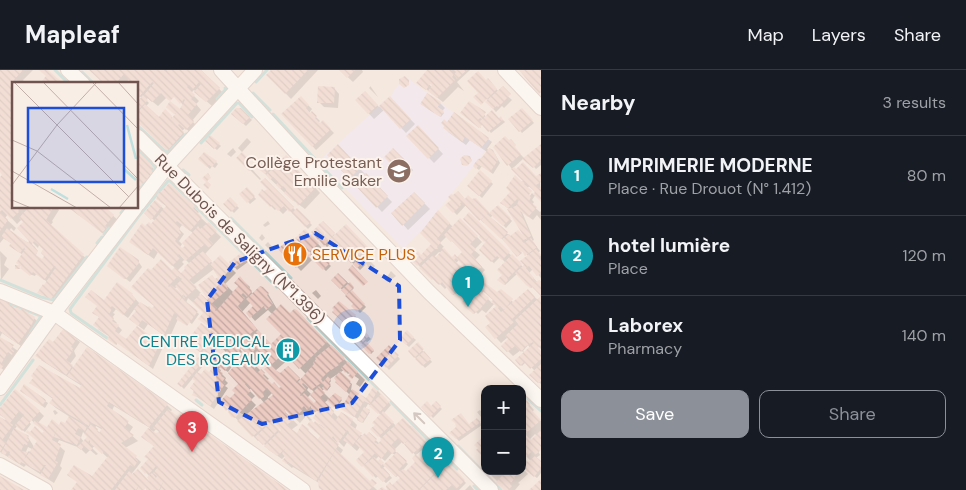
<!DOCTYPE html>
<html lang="en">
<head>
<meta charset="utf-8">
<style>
  body { margin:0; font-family:"DM Sans",sans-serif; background:#20242c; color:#f1f3f6 }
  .controls { position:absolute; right:15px; bottom:15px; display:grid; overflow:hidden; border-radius:10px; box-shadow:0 2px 12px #0003 }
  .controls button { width:45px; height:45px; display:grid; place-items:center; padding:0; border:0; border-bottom:1px solid #363941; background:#171b24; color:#f1f3f6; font:25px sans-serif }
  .you { position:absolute; left:352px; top:259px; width:18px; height:18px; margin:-12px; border:4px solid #fff; border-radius:50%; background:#1a73e8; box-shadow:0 0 0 8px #1a73e833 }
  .badge { display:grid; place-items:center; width:32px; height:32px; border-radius:50%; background:#8c9099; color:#fff; font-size:16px; font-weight:700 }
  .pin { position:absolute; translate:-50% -41px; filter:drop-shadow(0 1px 2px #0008) }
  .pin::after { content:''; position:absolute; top:26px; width:18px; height:15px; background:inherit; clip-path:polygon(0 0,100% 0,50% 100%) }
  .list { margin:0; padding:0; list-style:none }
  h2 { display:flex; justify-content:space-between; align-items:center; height:65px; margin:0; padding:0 20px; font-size:21px }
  h2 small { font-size:16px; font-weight:400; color:#9ea1a6 }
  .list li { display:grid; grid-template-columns:32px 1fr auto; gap:15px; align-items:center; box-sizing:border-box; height:80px; padding:0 20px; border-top:1px solid #363941 }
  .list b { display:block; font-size:19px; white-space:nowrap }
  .list p { margin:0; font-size:16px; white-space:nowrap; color:#9ea1a6 }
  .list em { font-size:16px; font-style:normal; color:#9ea1a6 }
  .actions { display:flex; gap:10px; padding:15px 20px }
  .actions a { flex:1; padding:11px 0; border:1px solid #8c9099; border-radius:10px; text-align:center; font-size:18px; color:#8c9099 }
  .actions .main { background:#8c9099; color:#fff }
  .map { position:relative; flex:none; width:541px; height:420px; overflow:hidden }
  header { display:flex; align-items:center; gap:30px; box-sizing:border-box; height:70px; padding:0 25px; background:#171b24; border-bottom:1px solid #363941 }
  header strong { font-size:24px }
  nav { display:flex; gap:28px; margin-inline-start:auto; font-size:18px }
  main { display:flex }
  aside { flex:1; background:#171b24 }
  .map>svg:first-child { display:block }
  .residential { fill:#f0dfd6; fill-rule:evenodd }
  .education { fill:#ebe3f5 }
  .shadow { fill:#0003; fill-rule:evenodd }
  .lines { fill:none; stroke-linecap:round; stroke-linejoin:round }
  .stream { stroke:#a5d0cf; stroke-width:3 }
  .building { fill:url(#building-back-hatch); fill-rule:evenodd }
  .minor-casing { stroke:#c9b6ae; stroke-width:16 }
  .minor { stroke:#fff; stroke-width:14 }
  .oneway { stroke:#a99895 }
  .marked { fill:none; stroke:#1d4ed8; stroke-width:4; stroke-dasharray:10 6; stroke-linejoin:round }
  .labels { text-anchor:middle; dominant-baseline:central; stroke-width:4; stroke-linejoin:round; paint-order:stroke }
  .education-label { font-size:16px; fill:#785e54; stroke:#fcf3ec; text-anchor:end }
  .street-label { font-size:16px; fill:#6f544f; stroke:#fcf3ec }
  .food-label { font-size:16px; fill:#c56008; stroke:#fcf3ec; text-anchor:start }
  .culture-label { font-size:16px; fill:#0d838f; stroke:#fcf3ec; text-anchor:end }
  .inset-river { fill:none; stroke:#bee0df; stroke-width:2.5 }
  .inset-road { fill:none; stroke:#c2b0aa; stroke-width:1 }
  .view { fill:#1d4ed8; fill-opacity:0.15; stroke:#1d4ed8; stroke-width:2.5 }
  .inset-edge { fill:none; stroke:#6f544f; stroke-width:2.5 }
</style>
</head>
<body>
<header>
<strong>Mapleaf</strong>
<nav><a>Map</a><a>Layers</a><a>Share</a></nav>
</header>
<main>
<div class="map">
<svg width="541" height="420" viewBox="0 0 541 420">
  <defs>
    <pattern id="building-back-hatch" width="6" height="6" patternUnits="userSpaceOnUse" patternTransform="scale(1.25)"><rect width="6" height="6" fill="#ebcbc2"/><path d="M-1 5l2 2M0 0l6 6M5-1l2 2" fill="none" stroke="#c3a7a0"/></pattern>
  </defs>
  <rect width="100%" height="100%" fill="#f9eee6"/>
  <path class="residential" d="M0,0h541v420h-541zM14,14h124v124h-124zM485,319h37v82h-37z"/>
  <polygon class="education" points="405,6 491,71 480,88 425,157 403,179 319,91 390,26 399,14 399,9"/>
  <g class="shadow">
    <path d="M0,0h33l-10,10 3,4h-12v124h43l2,2 -7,11 1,1 -3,4 38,34 -23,33 -4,-3 -7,10 -15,-7 14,-7 -17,-12 -1,2 -6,-2 -6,-19 -10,-7 -1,-4 -8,-6 -4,5v-65l4,-3 -4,-5zM8,144l9,10 5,-5 3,3 5,18 8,8 1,-3 5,5 2,6 -4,4 -17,-9 2,-2 10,5 -2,-7 -26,-16 2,-3 3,3 2,-3 -11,-10z"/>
    <path d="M91,0h110l23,24 -12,12 -18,-16 -3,3 8,8 -3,3 5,6 -9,11 6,6 -6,7 -7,-6 -3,3 6,7 -16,17 -34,-33v-19l4,-5 -4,-3v-11h-33zM175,25l8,10 -4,5 -12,-4 9,9 -3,3 -8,-7 -6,7 -13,-12 3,-3 -3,-3 2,-2 10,8 9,-9z"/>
    <polygon points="272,0 318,0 291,29 268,5"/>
    <polygon points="340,0 362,0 363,2 353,12"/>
    <path d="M429,0h41l-13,12 7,9 -6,-4 -15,15 -25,-19zM427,9l6,6v3l-8,-7z"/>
    <polygon points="468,11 487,12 492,14 498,21 502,17 510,25 507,22 505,24 512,30 504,38 502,36 496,42 487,32 488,30"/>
    <polygon points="371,16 371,17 378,27 369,18"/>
    <polygon points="334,18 339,24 338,38 324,37 319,32"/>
    <polygon points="365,22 379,37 390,28 415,54 406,63 384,40 374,49 356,30"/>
    <polygon points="301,28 312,39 309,43 310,45 312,43 320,51 318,53 320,55 323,52 334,63 316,80 283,44"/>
    <polygon points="440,33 445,38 442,41 444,43 441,47 424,36"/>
    <polygon points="240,39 252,50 246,56 232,44"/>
    <polygon points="522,39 534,53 522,63 510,49"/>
    <polygon points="483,43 486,47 499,49 501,48 505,52 491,63 481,51 479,54 481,58 464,45"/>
    <polygon points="446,56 488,69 492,72 487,79 495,84 500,93 493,104 482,96 479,100 474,96 487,82 470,70 466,75 448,62"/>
    <polygon points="418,57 443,84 434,93 408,66"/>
    <polygon points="210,66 221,76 217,80 206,70"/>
    <polygon points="247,68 251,72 242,82 238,78"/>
    <polygon points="505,68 524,88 512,99 495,77"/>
    <polygon points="338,76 392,132 382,142 328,85"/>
    <polygon points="541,76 541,95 536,99 526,88"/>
    <polygon points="233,78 236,82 231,87 227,84"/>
    <polygon points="393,79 413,100 408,107 406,105 405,106 385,87"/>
    <polygon points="138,83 156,101 145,122 138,117"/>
    <polygon points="242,84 250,92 248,95 261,109 260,110 238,88"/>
    <polygon points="269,87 278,95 286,87 310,114 311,113 320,123 305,139 290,128 259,98"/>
    <polygon points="199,89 216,92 218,94 215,98 212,96 210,99"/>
    <polygon points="480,102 493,114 482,128 469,116"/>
    <polygon points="265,109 296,141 297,140 312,155 308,159 288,139 283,144 277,138 275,140 260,125 269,119"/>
    <path d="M540,112l1,18 -5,-6 -4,6 2,2 -2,3 8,7 1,-1v9l-4,-5 -4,5 -11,-8 12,28 -2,1 8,10 -2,2 3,3v22l-8,-9 -4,4 9,10 -7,5 -14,-14 -12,11 -6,-5 5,-5 2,-12 -6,-6 -6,6 2,2 -9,-8v-14l-6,-6 -12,-23 54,53 5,-11 -6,-8 -3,2 3,3 -4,3 -13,-14 -20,-20 -1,1 -18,-18 -9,10 -10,-10 29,-6 14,15 8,-8 14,15 -6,7 -13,-13 -3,3 21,19 7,-5 9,8 -17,-30 -5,-4 17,-23zM530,116l7,6 -3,3 -2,-2 -6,8 1,-13z"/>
    <polygon points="247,119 256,129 250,134 241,124"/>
    <polygon points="414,123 430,139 408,160 393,143"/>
    <polygon points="230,129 239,138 234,143 225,134"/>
    <path d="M155,131l10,9 29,-3 5,5 -2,2 24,23 -16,17 8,10 7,-7 16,16 -11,11 9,9 5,-6 1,-9 10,9 -1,2 4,5 14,-2 10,17 13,5 6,-3 69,69 -5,7 -4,-3 3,-5 -9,-6 -2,1 -4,-4 -14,9 1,2 -2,3 2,2 -4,5 -2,-3 -3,3 8,8 5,-5 7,6 -5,7 -8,-8 -5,4 15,15 13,2 5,5 -2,5 9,7 5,-3 11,10 3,-4 -11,-11 4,-4 5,-10 -10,-9 -3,-2 -3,5 5,3 -7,11 -21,-15 8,-13 -13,-13 3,-9 12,11 -1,6 16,9 6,-11 5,3 13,14 -7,8 12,13 7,-6 11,9 14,16 -12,10 4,5 9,-9 16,16 3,-3 18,19 -7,7h-70l12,-12 -2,-3 -3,2 -11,-11 -2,2 9,10 -6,5 -8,-7 -2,2 -18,-18 8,-8 -6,-5 -3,4 -10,-9 -3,5 -6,-6 -2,3 7,6 -3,5 37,35h-54l-4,-7 -26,-16 -1,1 -8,-7 3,-7 -5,5 -13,-9 -9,-11 -2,2 -37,-38 10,-3 5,-7 4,-9 1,-22 -5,-5 -3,3 2,2 -7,10 -8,-5 -1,2 2,1 -1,2 6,6 -1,2 3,3 -3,3 3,2 -14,21 -21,-15 3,-13 -3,-3 -9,11 -3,-3 22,-32 -11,-8 22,-12 2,2 2,-2 -13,-21 -17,-15 -2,5 13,11 -7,10 -4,-3 -10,-2 -9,20 -21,-15 -4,6 -8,-6 1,-13 -2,-3 -7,10 -12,-9 -3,4 2,1 -3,4 5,5 -1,1 6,6 -4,5 8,6 33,3 4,3 -10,22 -36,-27v3l-8,-6 1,-2 -12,-8 2,-11 -6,-6 10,-10 28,-7 8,9 12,6 3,-4 -4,-34h21l3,-4 -17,-16 -4,7 -23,-17 24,-21 -9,-8zM182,155l11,8 -7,13 -4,4 -2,-3 2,-3 -3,-3 5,-7 -5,-5zM185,189l5,5 -9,10 -4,-3 7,-7 -2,-2zM214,199l6,8 -20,9 13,20 -14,-12 2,-1 -8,-8zM177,217l7,9 -10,-7zM251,232l4,4 -7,7 7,8 13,-11 4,4 10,20 -11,11 -29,-33zM233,268l24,24 3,-7 10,11 -4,3 26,29 -20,-13 -5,-5 2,-1 -23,-23 -2,2 -4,-4 2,-2 -2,-3 -11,-6zM215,271l12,12 -8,9 -8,-6 6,-8 -4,-4zM290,288l16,16 -5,6 -13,-12 -8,6 -5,-3zM207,291l7,6 -5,7 -8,2 -4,-3zM309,317l5,5 4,9 -4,4 -7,-7 4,-4 -4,-4zM252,318l12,15 -14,9 6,-7 -5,-5 4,-4 -6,-6zM272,323l3,3 -7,4v-3zM285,339l15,14 6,-7 15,20 -2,5 -11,-11 -4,10 -13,-10 7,-5 -14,-14zM309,341l4,3 4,-3 1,1 4,13 -6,-2 -2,1 -4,-3 2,-1 -6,-6zM273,350l10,10 -2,2 -11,-10zM403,371l13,15 1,6 -11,11 -3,-3 5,-6 -14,-14zM392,383l3,2 -10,11 -5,-5 -2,2 -3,-3 4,-4 6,5z"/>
    <polygon points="70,138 104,138 119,151 108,167"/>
    <path d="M438,142l15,15 7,-7 22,22 -8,8 6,5 -5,5 10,10 -10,11 2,1 20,12 4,-3 13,12 14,-12 10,9 3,-3v52l-5,-5 -2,2 7,6v32l-10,-9 4,-4 -9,-9 -4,4 -6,-6 8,-7 -3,-3 -8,6 -10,-10 6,-7 -1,-2 -7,6 -14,-15 5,-5 5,-17 -3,-2 -8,9 -4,-3 -4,4 -2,-2 -2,2 -12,-11 15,-16 -3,-2 -9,10 -4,-4 -3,3 -1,-1 -4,2 -6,-8 -2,2 -6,-6 -1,1 -23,-22 18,-18zM447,166l17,17 -6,5 -3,-3 -3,3 -10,-10 2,-1 -4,-4zM439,182l3,1 -6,6 -2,-2zM459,190l11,11 -3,2 -11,-10zM484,221l11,9 -3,3 -10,-10zM528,275l2,3 -5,5 -2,-2z"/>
    <polygon points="268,151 270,154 265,157 263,155"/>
    <polygon points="323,153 335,165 346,155 371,181 370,182 374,187 370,191 375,196 371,200 366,194 360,200 325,166 323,167 330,174 327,177 313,162 318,158 325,166 328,163"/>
    <polygon points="305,160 335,192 318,178 316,181 331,196 326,201 317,192 311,185 312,184 297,168"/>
    <polygon points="262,164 265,168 262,171 259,168"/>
    <polygon points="294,171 312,190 301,201 280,179"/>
    <polygon points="268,172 273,178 270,180 265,175"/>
    <polygon points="0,181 7,188 4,195 9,199 1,210"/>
    <polygon points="241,185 248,192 237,200 231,192"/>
    <polygon points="138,191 142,197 130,212 113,199"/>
    <polygon points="391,201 396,206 388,212 385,210"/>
    <polygon points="338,204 354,218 351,221 366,237 360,243 353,236 355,234 348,226 333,210"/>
    <polygon points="316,220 321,226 318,229 312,223"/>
    <polygon points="0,231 9,233 14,238 34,248 39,253 24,278 2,263 0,267"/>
    <polygon points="349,240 357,248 354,251 357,253 350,260 349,257 333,242"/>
    <path d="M64,260l16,12 -6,9 2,5 -6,8 4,4 93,37 5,5 -2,2 116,78h-138l-3,-4 -2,4h-71l20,-12 16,-20 -13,-12 -3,2 6,6 -2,1 -6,-5 -4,4 -6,-6 -21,-8 -2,4 8,7 -5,15 2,2 -8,15 -28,-18 -2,2 -24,-15v-34l5,4 2,-2 -7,-6v-4l39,1 5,5 -6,7 9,6 5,-8 8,6 6,-3 4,-7 -14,-9 -6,-5 3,-4 -22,-16 49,6 2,-3 -41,-26zM114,336l36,22 -7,9 12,10 -6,13 -7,8 8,9 3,10 -23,-11 11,-14 -16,-14 13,-7 -9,-8 4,-6 -21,-16zM29,348l16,14 -2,2 -13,-1 -3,-2 11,10 -4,6 -6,-10 -13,-8 2,-3 8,6 6,-8 -4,-4zM96,356l7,4 -3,3 -5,-5zM156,359l4,4h-7zM83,362l5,5 -4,5 -3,-4zM28,377l4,2 -2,3 -1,-1 -4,3z"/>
    <polygon points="362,260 371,269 366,273 374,281 371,284 355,266"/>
    <polygon points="407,262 416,270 409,277 400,269"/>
    <polygon points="0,268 18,281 15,284 18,287 18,289 14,287 6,299 7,303 0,297"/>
    <polygon points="417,274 432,292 425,298 409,281"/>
    <polygon points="389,277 400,289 389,300 378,288"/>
    <polygon points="21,321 45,331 48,333 45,338"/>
    <path d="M525,330l9,10 -2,2 9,9v29l-4,-1 3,6 -4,3 5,5v10l-4,5 -12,-9 -1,1 4,4 -10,9 2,1 -5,6h-9l-18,-18 34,-1v-15l7,7 2,-2 -9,-9zM535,364l2,2 -6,6 -1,-3z"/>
    <polygon points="436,333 442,339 433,348 423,337 431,338"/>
    <polygon points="55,340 58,343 55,345 53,341"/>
    <polygon points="480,340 484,344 481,347 477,342"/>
    <polygon points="477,349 482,355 459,371 451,363 458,358 470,355"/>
    <polygon points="470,415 474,420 465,420"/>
  </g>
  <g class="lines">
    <g class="stream">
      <polyline points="55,0 69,14"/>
      <polyline points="82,2 94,14"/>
      <polyline points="256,12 267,0"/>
      <polyline points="253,23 270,40"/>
      <polyline points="217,29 226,19 225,18"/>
      <polyline points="239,33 252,47"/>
      <polyline points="273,44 342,118"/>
      <polyline points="138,56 164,80 168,83 186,64"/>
      <polyline points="201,73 237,33"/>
      <polyline points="138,80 156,98 138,122"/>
      <polyline points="183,100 189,105"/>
      <polyline points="121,143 125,138"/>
      <polyline points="231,148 291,208"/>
      <polyline points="104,164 109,158"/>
      <polyline points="97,173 102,167"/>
      <polyline points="0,210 41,227 54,230 87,187"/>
      <polyline points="0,230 41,246 25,272"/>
      <polyline points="308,248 378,319"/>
      <polyline points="107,268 71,243 70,239 138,147 168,111 170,111 277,217"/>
      <polyline points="526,327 541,341"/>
      <polyline points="196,330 202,335"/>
      <polyline points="391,332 428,370"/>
      <polyline points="0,335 33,290"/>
      <polyline points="458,376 501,420"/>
      <polyline points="449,391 457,399"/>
      <polyline points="474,416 478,420"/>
    </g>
  </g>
  <g class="building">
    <polygon points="0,0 23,0 13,11 16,14 14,14 14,138 21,138 18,141 19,142 11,149 2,140 0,142 8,150 0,161 0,107 2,105 0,102"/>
    <polygon points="39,0 48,0 64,14 45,14 42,11 46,6"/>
    <polygon points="89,0 164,0 166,1 167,0 201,0 220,18 206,32 194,22 201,14 199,12 193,19 189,15 187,17 195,25 191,29 197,34 188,45 194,51 186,60 179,54 178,55 184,62 168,80 166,80 138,53 138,42 145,34 159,47 165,39 172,46 171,49 176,43 174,44 166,37 170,31 180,39 185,30 184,29 180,34 174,27 170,31 167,29 161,23 152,32 144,25 154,13 152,12 139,27 138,25 138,14 125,14 129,9 124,4 115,14 104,14"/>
    <polygon points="271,0 308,0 285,24 266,5"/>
    <polygon points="339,0 355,0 347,8"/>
    <polygon points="427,0 451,0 454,4 452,7 455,10 437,28 428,21 432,15 430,14 426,20 416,13"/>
    <polygon points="454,0 467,0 457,9 454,5 456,2"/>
    <polygon points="519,0 541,0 541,22 539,24"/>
    <polygon points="478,1 486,10 488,8 497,19 481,35 473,27 478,23 467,11"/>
    <polygon points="405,6 409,10 409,15 404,18 399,14 399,9"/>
    <polygon points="318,16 335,17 334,33 317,33"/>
    <polygon points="503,16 511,24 498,37 497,36 493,39 485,32"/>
    <polygon points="365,21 378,35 368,44 355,30"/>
    <polygon points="427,23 441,32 435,41 438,37 444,41 440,47 420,34"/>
    <polygon points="143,25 148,30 138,40 138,31"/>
    <polygon points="301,26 309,35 306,38 310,43 312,41 317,46 315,48 320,53 323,50 331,59 312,77 281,44"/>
    <polygon points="390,26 411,49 400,59 379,36"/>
    <polygon points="469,31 486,42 482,49 480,48 478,50 480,51 492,40 499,48 501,46 503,50 488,62 482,55 479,58 460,43"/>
    <polygon points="236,38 241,38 250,47 243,54 231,44"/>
    <polygon points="522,38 533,50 519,62 508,49"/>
    <polygon points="454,42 489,68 481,78 465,67 462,72 443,58 444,56 441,53 444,49 447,52"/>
    <polygon points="418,55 439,78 428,89 406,66"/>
    <polygon points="210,65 220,73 214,79 205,71"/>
    <polygon points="505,66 509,70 511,69 516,75 515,77 521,84 507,96 493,77"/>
    <polygon points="338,74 360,98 349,109 327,85"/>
    <polygon points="541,74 541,90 533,98 522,89"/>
    <polygon points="393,78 409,94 402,103 400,101 399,102 384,87"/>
    <polygon points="489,78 493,80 498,90 490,102 479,95 476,99 473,96 474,94 478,89 482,88"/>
    <polygon points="138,81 151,94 152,99 152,103 139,118 138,116"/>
    <polygon points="204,82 217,91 212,97 209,95 207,97 198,89"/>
    <polygon points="242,82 249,89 246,92 252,98 249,101 236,88"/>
    <polygon points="286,85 291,90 289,91 309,113 311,111 316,117 298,136 294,129 293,131 284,123 286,119 283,116 280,119 276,115 278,112 273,107 270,110 266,105"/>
    <polygon points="464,85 470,86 472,91 467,96 462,95 460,89"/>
    <polygon points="269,86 276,92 265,104 257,98"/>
    <polygon points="523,92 536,106 541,103 541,112 536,115 539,119 541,116 541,132 533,124 535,122 532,119 525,113 524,114 532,121 529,125 531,127 529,131 537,137 528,147 520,141 531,166 522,171 524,173 531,168 537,177 525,186 522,181 517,187 502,169 509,164 510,166 518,160 523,165 507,139 516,136 519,130 517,129 508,138 500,133 510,122 506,118 515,105 521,111 523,111 511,99 514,97 516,99"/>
    <polygon points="480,100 492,111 479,126 467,116"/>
    <polygon points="208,103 211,108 207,111 211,115 208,119 203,115 206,112 202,108"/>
    <polygon points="366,103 388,126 376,138 354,114"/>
    <polygon points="265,108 294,137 289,142 284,136 278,141 272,135 270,137 258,125 262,119 264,121 267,119 260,112"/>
    <polygon points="169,113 195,136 193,138 202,147 190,161 177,151 175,153 179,156 180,158 179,160 181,163 175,171 182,178 185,176 182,173 192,163 198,156 200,159 209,152 217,161 208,169 213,174 208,178 205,174 185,191 179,184 177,186 180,188 172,196 153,178 148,185 129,172 142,153 145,156 149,152 151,154 166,136 156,129 157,127 156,126 160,121 161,122"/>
    <polygon points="247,117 255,126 247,133 239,124"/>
    <polygon points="458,121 465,129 468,125 472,129 476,128 489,142 487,144 508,162 501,169 481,150 485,146 479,151 462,132 460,133 461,135 453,143 445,135 451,130 448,127 451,124 453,125"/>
    <polygon points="414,122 425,133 402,156 391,143"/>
    <polygon points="230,127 238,135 231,142 223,134"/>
    <polygon points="155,130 162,136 151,150 144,143"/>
    <polygon points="498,135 511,148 503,156 489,143"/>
    <path d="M28,138h25l-7,12 38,34 -33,45 -14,-6 6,-9 1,1 12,-18 -2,-1 -10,14 -11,-8 -3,4 -10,-8 1,-1 -1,-1v3h-5v-4h4l-3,-2 9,-14 8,5 -9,-6 -4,5 -11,-7 2,-3 -10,-6 6,-9 21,15 1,-2 -12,-13 6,-6 -4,-4zM34,171l9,8 -2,4 3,3 -2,3 -6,-4 2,-4 -6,-7z"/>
    <polygon points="69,138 106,138 114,145 105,156 107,157 102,163"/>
    <polygon points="297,138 311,152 305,157 292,143"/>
    <polygon points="438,140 450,153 437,169 441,172 437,177 438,179 435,179 417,196 413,192 419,186 416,183 418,181 421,185 431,174 420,163"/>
    <polygon points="469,142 510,182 502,190 497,186 491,192 479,180 490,166 484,172 479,167 480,166 463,149"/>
    <polygon points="460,148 478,166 470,174 476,179 471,184 482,197 471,204 456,188 454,190 472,206 459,221 452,225 442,212 439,215 433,209 432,210 419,198 433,185 436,187 444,178 452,187 455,184 457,187 462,182 452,171 451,172 444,165"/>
    <polygon points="323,151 335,163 324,176 319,170 326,163 318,155"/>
    <polygon points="346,154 368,177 351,193 329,170"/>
    <polygon points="318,156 325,163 318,170 311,162"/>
    <polygon points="305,159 319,173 309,182 295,168"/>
    <polygon points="294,169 300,176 298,178 302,182 304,180 310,186 296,198 278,179 288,170 290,172"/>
    <polygon points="120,177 139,190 139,193 126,209 124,209 107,196"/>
    <polygon points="315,179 321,184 315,190 309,185"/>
    <polygon points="536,179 541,185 539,188 541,191 541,203 537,206 529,196 526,198 534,208 533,209 536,212 539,210 541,212 541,275 538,278 541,281 541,289 530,299 524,292 520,296 515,290 534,273 533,272 526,276 521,282 515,276 507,282 501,276 508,269 505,266 518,254 515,250 541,226 532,217 530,218 526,215 515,203 524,195 520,191"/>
    <polygon points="369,180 373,184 357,198 353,194"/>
    <polygon points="203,181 212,191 189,210 197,217 186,227 175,216 182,209 178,206 168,216 169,217 171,215 183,224 178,234 183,226 185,228 184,230 198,241 187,256 176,249 178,245 174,243 164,265 142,250 138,256 129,249 136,241 134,239 140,232 148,237 149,236 152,238 154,236 131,217 148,198 151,200 161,189 172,200 175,197 181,203 185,199 184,197"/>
    <polygon points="241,183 247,190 234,198 229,192"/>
    <polygon points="512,184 522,194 507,209 508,210 504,215 497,210 502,205 497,200"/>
    <polygon points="220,185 232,197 220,209 228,216 227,217 228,219 211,234 198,215 212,205 215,209 218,207 210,195"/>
    <polygon points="321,185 330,193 323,200 315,192"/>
    <polygon points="352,195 368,212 363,216 348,200"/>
    <polygon points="338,203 347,212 340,219 331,210"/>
    <path d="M240,206l12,15 -5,6 -4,-4 -2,2 4,3 -7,8 19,23 -7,5 4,4 -3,5 5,-5 -3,-3 5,-5 13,14 10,-10 -15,-15 15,-15 9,9 4,-4 3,1 30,32 -28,27 -15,-16 -13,12 6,6 3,2 8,-7 12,12 -4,4 1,1 17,-19 -1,-1 3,-4 -1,-1 16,-13 14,12 -2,1 2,1 -7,5 1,1 -11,7 -7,7 2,3 5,-6 3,3 -2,3 2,2 -5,7 -4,-3 2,-3 -3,-2 -10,7 -8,-7 -1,1 4,5 -6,6 1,1 3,-3 10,10 2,-2 -6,-6 9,-9 6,7 -5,4 14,14 -3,6 5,3 5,-8 12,7 -3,6 12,8 -10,13 -9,-6 6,-8 -2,-2 -9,13 -5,-7 -1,2 7,6 -23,37 -28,-19 -1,2 -5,-3 3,-4 -3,-4 4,-5 -9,8 -13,-10 17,-16 -6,-6 2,-4 -4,3 6,6 -16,16 -8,-8 12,-11 -2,-3 -5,-2 5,5 -13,11 -15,-16 36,-26 -6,-7 -4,4 1,5 -5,2 -13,-16 -1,1 6,7 -4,3 5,5 -17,19 -4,-1 -3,-5 2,-2 -2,-1 -2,2 -7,-8 7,-8 4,3 5,-5 -3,-3 6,-6 -10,-11 6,-7 -1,-1 13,-10 11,11 -3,3 3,4 4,-4 4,4 -2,2 9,9 2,-2 5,6 2,-1 -17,-18 4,-3 -13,-13 3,-3 -2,-2 -3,4 2,2 -4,4 -25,-25 -2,4 5,4 -7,9 -11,-11 6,-6 -19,-14 5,-6 -11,-11 9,-8 16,14 -2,2 1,1 22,-25 -4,-3zM304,336l3,4 4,-4v2l6,4 -4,6 15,13 -13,-10 -1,2 -3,-3 -4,5 13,11 -2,3 -10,-8 1,-2 -7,-5 -5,9 -11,-8 8,-5 -9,-7 1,-1 -2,-3 10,9 9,-8 -1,-2z"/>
    <polygon points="479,208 497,222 501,219 513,229 504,240 500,236 498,238 501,242 528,219 535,227 511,250 514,252 495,269 485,257 490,253 485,246 496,236 491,232 493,230 478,217 477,218 489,228 480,239 473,244 461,233 475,217 473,215"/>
    <polygon points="117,212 133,224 132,225 136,229 123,245 112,236 110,238 112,239 109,244 114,248 112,251 119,255 115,261 126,269 137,256 160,273 149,296 117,273 116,275 107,269 109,266 93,255 99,247 92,243 97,236 85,227 91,220 104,230"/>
    <polygon points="350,212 354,217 346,225 341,220"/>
    <polygon points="260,216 263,217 269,223 267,225 273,234 266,240 264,237 265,235 250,248 246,243 253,236 246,229"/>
    <polygon points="352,220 365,234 357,242 351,236 353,234 345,226"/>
    <polygon points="0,228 10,232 9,234 13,237 24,240 35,247 32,254 18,274 0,261"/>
    <polygon points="339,231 356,245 346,255 332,242 334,240 332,238"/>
    <polygon points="201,253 215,263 200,282 186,272"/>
    <polygon points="64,258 77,268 71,277 73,278 72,280 73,281 66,290 73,295 66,305 35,286 49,269 53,272"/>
    <polygon points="362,258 369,266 361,274 353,266"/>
    <polygon points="407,260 414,267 406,275 399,269"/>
    <polygon points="0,267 14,275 11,279 14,281 12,285 8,282 1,294 4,295 1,299 0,298"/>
    <polygon points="211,271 216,275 212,281 181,317 177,314"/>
    <polygon points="366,271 374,280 369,284 361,275"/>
    <polygon points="233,272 241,278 239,281 243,286 239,291 233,286 232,287 233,289 225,301 218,296 216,298 223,303 221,306 225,308 222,312 225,314 210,336 197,326 196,327 192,325 194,321 190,318 195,311 192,309 197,302 201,304 205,299 209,302 213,297 207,293 212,285 219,291"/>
    <polygon points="418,272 424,279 414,288 408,281"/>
    <polygon points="389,275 399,285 386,298 376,288"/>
    <polygon points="87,277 168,334 149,357 109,332 107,336 129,351 124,358 134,365 121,373 137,386 135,388 138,391 134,397 130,395 111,420 71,420 77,412 67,405 74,395 92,406 109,385 104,381 102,384 90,373 90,370 88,372 93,378 90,381 84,376 81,380 77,377 87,367 84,364 91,354 98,359 97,361 99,363 102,358 90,352 89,356 49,333 53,328 29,313 33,308 31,306 39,295 80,318 81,314 67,306"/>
    <polygon points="424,281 431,289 422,296 415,289"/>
    <polygon points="348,291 358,302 352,309 348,306 350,304 347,301 345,303 341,298"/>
    <polygon points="541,294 541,311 538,313 529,305"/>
    <polygon points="340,301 351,311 349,313 351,314 346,322 335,312 336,311 334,308"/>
    <polygon points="24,314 46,330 42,336 20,321"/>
    <polygon points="373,317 378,320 370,334 364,331 354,347 341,339 352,319 366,328"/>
    <polygon points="15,319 40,341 22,361 15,355 24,345 19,341 10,353 13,355 2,370 6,372 0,382 0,347 5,350 6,349 0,345 0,338"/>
    <polygon points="335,323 342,328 335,338 327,330"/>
    <polygon points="381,324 389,332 378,344 369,336"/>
    <polygon points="525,328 530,334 528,336 541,350 525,364 531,370 541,360 541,380 535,385 532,381 526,387 522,383 522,331"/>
    <polygon points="427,331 431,336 436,331 441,336 430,347 421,337"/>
    <polygon points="364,337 370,340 362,353 357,350"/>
    <polygon points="168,339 179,347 181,344 288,420 160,420 164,410 159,420 146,420 146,418 144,420 137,420 139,415 136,420 115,420 129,401 132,404 138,399 150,412 147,407 152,403 156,408 157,406 153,403 158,397 156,396 149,404 147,402 145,404 140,398 148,389 144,387 154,376 141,367 148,358 156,363 159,362 160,361 157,359 156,360 153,358"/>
    <polygon points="383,341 394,352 378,367 370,359 375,355 372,353"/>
    <polygon points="461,343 469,354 477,348 481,352 456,369 449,363 456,357 455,353 451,350"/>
    <polygon points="69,346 87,357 85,361 78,358 75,364 81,367 77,375 54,367 58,357 52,370 61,374 55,391 58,392 48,409 40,405 46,395 44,395 40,402 21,392 20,394 8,387 10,382 8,381 5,385 1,383 14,358 29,366 27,368 29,370 27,375 24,374 21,381 28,382 24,390 37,371 26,362 27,360 30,362 35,356 42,363 44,361 33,353 35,350 47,357 52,349 59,355 61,351 65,353"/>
    <polygon points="403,348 410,356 408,358 412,356 427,372 412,384 404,374 410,369 403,374 398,368 391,375 396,380 392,384 388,380 381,389 375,383 362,397 358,393 356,390 364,382 355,373 359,368 365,363 366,365 369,362 377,369 374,372 378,374 381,370 380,369"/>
    <polygon points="485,365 485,386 483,387 476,380 478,378 474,375"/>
    <polygon points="336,379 370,411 372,409 377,413 375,415 369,420 322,420 319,418 318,411"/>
    <polygon points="429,379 444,394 418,420 378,420 382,417 387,420 386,416 390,412 392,415 400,408 397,405 396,407 383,395 397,382 407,391 398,400 400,401 403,399 406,401 415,392 412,388 416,384 420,388"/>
    <polygon points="535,386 541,391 541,398 534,407 524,399 527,393"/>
    <polygon points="374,387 378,391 380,389 384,393 380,397 382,399 383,397 390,405 383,412 375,404 373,407 363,396"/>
    <polygon points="448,392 465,410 456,419 452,415 446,420 419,420"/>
    <polygon points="507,401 521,401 514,407 515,408 510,414 512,416 508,420 504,420 496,412"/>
    <polygon points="0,406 24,420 0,420"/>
    <polygon points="541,409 541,420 529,420"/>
  </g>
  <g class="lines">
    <defs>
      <g id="minor">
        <polyline points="68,0 83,14"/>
        <polyline points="221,0 328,117 429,222 541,330"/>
        <polyline points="505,0 541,38"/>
        <polyline points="138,67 491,420"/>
        <polyline points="138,134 167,96 255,0"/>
        <polyline points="0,221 54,243 303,420"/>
        <polyline points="0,318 54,243 135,138"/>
        <polyline points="0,395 45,420"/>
      </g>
    </defs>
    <use href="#minor" class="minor-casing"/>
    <use href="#minor" class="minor"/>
  </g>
  <defs><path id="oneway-shaft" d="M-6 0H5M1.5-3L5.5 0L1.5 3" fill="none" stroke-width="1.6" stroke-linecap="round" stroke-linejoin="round" transform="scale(1.25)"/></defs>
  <use class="oneway" href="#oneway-shaft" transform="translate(419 348) rotate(-135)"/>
  <path d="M0 0H541V420H0ZM315,163l84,53 1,54 -48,63 -90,21 -43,-22 -12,-102 28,-38z" fill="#f9eee6" fill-opacity=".55" fill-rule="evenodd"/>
  <path class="marked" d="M315,163l84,53 1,54 -48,63 -90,21 -43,-22 -12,-102 28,-38z"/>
  <defs>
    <symbol id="school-disc" viewBox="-11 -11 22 22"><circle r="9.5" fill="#8d6e63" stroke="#fcf3ec"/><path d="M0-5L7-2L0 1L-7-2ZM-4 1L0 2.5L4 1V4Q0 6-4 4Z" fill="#fff"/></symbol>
    <symbol id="restaurant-disc" viewBox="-11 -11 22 22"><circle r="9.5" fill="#e8710a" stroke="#fcf3ec"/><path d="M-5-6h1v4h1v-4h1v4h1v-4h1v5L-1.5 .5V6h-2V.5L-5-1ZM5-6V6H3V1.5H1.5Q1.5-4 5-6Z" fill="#fff"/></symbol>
    <symbol id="building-disc" viewBox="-11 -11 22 22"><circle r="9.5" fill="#0f9aa8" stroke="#fcf3ec"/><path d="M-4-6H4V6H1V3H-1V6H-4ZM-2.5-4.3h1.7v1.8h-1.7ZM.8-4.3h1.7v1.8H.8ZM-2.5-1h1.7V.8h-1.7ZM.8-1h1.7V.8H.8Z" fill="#fff"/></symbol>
  </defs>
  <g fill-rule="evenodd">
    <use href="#school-disc" x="385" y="87" width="28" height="28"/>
    <use href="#restaurant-disc" x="281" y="170" width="28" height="28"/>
    <use href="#building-disc" x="274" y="266" width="28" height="28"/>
  </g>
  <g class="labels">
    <g class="education-label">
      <text x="382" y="92">Collège Protestant<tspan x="382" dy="18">Emilie Saker</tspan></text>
    </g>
    <g class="street-label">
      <text transform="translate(240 169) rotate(45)">Rue Dubois de Saligny (N°1.396)</text>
    </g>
    <g class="food-label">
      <text x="312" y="184">SERVICE PLUS</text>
    </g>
    <g class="culture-label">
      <text x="270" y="271">CENTRE MEDICAL<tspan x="270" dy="18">DES ROSEAUX</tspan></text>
    </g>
  </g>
  <g transform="translate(12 12)">
    <rect width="126" height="126" fill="#f9eee6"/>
    <path class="inset-river" d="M115,43l9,34M112,87l12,11M39,107l17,10"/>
    <path class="inset-road" d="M2,0l115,115M31,0l96,98M80,0l47,48M106,0l21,23M0,58l25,11 74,57M0,89l65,37M0,103l45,-60 40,-43M0,118l19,8M107,126l20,-23"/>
    <path class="view" d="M16,26h96v74h-96z"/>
    <rect width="126" height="126" class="inset-edge"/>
  </g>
</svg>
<div class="controls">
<button>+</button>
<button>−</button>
</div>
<div class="you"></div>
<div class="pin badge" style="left:468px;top:237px;background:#0f9aa8">1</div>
<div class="pin badge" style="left:438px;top:408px;background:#0f9aa8">2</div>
<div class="pin badge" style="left:192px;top:382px;background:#e0444e">3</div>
</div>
<aside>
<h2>Nearby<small>3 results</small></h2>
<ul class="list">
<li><span class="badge" style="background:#0f9aa8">1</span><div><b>IMPRIMERIE MODERNE</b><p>Place · Rue Drouot (N° 1.412)</p></div><em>80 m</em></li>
<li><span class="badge" style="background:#0f9aa8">2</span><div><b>hotel lumière</b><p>Place</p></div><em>120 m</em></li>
<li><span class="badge" style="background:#e0444e">3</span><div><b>Laborex</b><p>Pharmacy</p></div><em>140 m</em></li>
</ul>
<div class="actions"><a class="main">Save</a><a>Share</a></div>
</aside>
</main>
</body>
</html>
